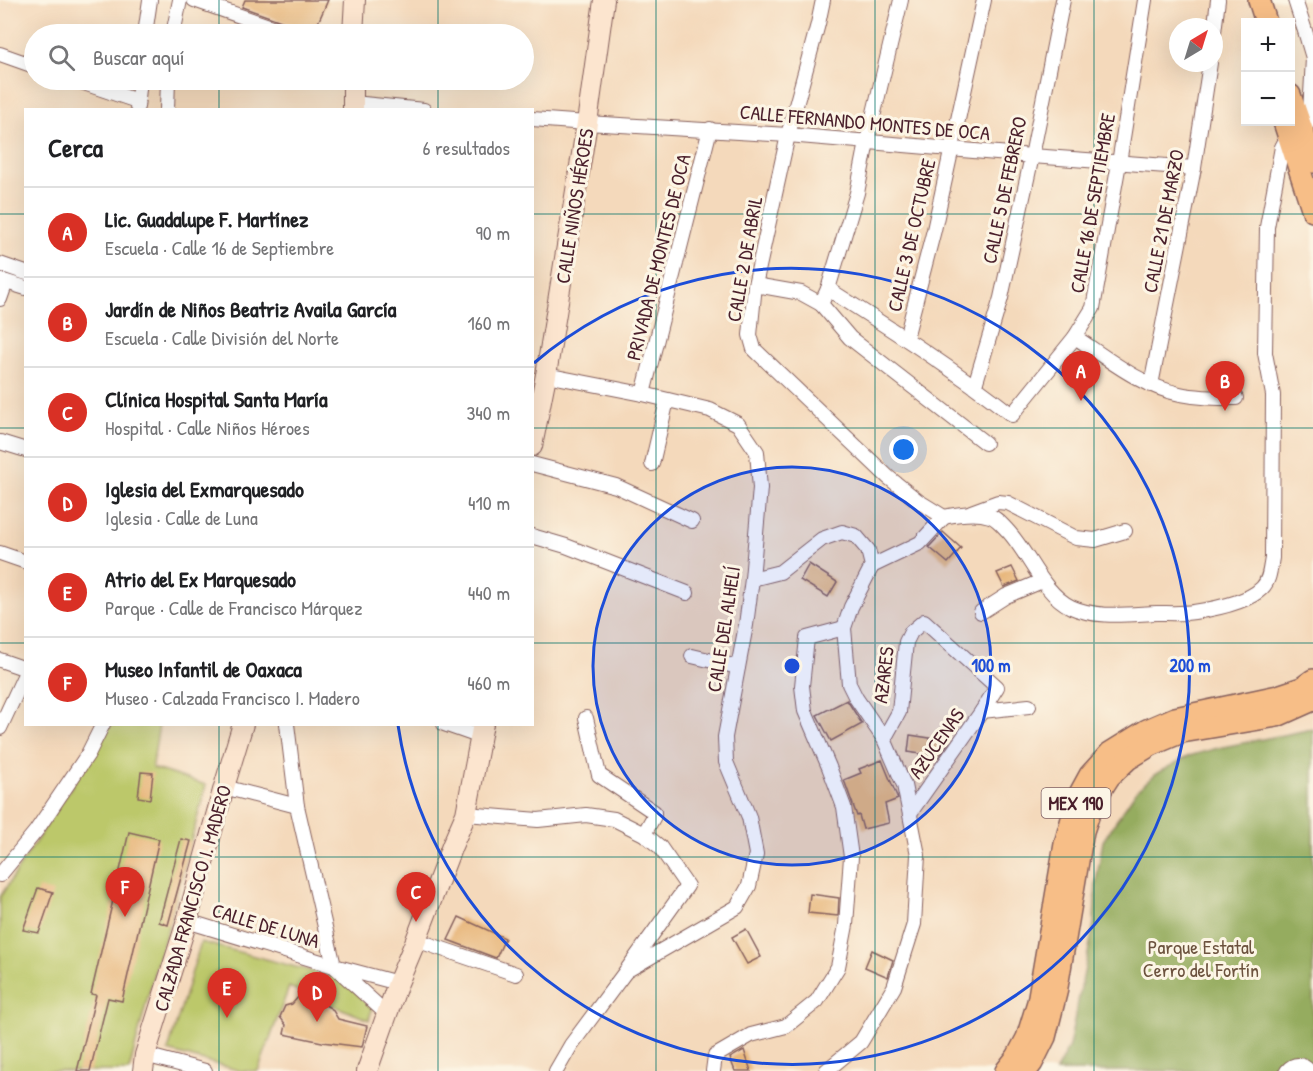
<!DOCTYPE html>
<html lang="es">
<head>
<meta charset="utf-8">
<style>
  body { margin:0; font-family:"Patrick Hand",sans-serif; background:#f6f6f6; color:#202124 }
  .controls { position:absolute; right:18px; top:18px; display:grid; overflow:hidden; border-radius:0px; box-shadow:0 6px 24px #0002 }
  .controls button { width:54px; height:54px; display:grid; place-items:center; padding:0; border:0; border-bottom:2px solid #e0e0e0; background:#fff; color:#202124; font:30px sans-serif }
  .compass { position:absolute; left:1169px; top:18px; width:54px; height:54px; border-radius:50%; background:#fff; box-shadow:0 6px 24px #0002; rotate:38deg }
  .you { position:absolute; left:904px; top:450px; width:21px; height:21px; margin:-15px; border:4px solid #fff; border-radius:50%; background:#1a73e8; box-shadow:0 0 0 9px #1a73e833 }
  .badge { display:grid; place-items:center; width:39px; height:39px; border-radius:50%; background:#d93025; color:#fff; font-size:20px; font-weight:700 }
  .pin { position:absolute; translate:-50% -50px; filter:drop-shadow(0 2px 3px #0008) }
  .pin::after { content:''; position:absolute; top:32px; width:21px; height:18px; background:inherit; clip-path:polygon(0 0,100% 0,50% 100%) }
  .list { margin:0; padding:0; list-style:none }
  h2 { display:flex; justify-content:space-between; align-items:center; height:78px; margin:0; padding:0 24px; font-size:26px }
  h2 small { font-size:20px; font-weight:400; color:#757577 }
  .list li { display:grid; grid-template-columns:39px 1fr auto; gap:18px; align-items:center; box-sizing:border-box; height:90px; padding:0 24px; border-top:2px solid #e0e0e0 }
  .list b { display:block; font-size:22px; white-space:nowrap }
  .list p { margin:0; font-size:20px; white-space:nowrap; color:#757577 }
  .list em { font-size:20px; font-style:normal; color:#757577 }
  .icon { flex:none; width:33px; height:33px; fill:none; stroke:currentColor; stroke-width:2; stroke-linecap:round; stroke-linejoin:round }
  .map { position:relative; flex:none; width:1313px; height:1071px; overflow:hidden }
  .search { position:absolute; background:#fff; box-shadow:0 6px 24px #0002; left:24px; top:24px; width:510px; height:66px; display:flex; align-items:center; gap:15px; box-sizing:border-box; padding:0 21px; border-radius:33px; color:#757577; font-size:22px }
  .panel { position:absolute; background:#fff; box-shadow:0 6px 24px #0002; left:24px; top:108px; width:510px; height:618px; border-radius:0px }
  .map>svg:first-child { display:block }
  .green { fill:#bcc86a; stroke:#83744a; stroke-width:1.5 }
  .forest { fill:#95ac5e; stroke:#706644; stroke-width:1.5 }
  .building { fill:#e8b87e }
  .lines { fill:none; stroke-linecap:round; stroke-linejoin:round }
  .minor-casing { stroke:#86605d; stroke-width:16 }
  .secondary-casing { stroke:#86605d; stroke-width:22 }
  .primary-casing { stroke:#86605d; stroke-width:24 }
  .minor { stroke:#fff; stroke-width:14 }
  .secondary { stroke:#fce5cf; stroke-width:20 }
  .primary { stroke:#f7be87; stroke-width:21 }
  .grid { fill:none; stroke:#0f766e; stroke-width:1.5; stroke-opacity:0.55 }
  .ring { fill:none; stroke:#1d4ed8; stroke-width:3 }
  .labels { text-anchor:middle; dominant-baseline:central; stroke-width:6; stroke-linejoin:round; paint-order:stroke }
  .shield { fill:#fcf5e5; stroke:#7f5f63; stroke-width:1.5 }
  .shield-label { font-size:18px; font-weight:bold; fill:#4a1f2b }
  .street-label { font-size:20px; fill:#4a1f2b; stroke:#fcf5e5 }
  .park-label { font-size:20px; fill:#6c523e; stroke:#fcf5e5 }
  .centre { fill:#1d4ed8; stroke:#fcf5e5; stroke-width:3 }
  .ring-label { font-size:18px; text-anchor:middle; font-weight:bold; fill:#1d4ed8; stroke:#fcf5e5; stroke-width:6; stroke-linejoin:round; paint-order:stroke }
</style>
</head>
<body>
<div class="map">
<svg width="1313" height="1071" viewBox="0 0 1313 1071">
  <rect width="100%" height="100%" fill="#fcf5e5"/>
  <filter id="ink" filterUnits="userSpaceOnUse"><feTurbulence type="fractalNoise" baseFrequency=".0167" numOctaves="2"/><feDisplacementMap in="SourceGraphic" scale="12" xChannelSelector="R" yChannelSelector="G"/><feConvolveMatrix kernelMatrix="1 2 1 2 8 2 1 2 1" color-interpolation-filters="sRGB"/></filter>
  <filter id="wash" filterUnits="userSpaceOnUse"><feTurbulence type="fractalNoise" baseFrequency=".008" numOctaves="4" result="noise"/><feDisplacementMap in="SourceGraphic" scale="24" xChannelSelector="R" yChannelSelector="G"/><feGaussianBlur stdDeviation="1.35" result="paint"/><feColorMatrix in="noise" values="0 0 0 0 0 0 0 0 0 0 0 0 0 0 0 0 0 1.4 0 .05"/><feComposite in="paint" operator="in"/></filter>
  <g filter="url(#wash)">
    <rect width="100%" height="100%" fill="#f4d9bb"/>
    <g class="green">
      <polygon points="111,725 159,725 152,768 206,785 167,931 156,965 129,1071 0,1071 0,897"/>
      <polygon points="201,942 345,980 372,1009 369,1020 289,987 258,1071 241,1071 168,1051"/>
    </g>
    <polygon class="forest" points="1313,729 1313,1071 1056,1071 1069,1046 1094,924 1096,882 1103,841 1136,791 1157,773 1189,756 1218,748"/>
    <g id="blocks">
      <g class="building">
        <polygon points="245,0 328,0 313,34 301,34 299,29 295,26 242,7"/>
        <polygon points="943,532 961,548 948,563 929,547"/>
        <polygon points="809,564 837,582 828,597 800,580"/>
        <polygon points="1012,567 1019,581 1004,587 997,573"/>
        <polygon points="847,700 862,724 831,741 817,715"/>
        <polygon points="910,735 949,741 949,742 939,757 908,752"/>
        <polygon points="882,760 898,799 885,804 889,823 863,829 859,815 857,816 844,780 861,773 859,769"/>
        <polygon points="141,772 153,773 150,799 138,797"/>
        <polygon points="129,832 159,839 122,1001 108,998 90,1071 77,1071 96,995 91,994"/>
        <polygon points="181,839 191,841 168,925 159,922"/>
        <polygon points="38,888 53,892 39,933 23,930"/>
        <polygon points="810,894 839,898 838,916 808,913"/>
        <polygon points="459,917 505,938 496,958 448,940"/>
        <polygon points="746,929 761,957 747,964 732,937"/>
        <polygon points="872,950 893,960 888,977 865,967"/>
        <polygon points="299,996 322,1003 332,1009 338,1019 367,1026 362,1047 322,1042 284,1034 286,1025 280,1017 285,1006 292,1004"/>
        <polygon points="744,1050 751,1071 735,1071 730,1058"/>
      </g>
    </g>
  </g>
  <g filter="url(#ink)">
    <use href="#blocks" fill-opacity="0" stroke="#86605d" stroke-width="1.5"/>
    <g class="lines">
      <defs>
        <g id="minor">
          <polyline points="194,0 292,34"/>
          <polyline points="823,0 818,24 788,135 755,285 750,335 754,349 888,477 918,501 944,517"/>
          <polyline points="1295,0 1305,31 1313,58 1310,113 1309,121 1303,131"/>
          <polyline points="1214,32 1218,0"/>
          <polyline points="145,34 150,0"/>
          <polyline points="173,34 180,0"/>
          <polyline points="0,54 34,66"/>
          <polyline points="75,80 137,101"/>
          <polyline points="353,103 424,110"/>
          <polyline points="137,107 140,80"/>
          <polyline points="167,110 168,80"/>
          <polyline points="532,119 587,123 788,135 1032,156 1194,168"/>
          <polyline points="0,264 26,273"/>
          <polyline points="0,280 26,288"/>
          <polyline points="755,285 801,293 821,304 828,289 857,193 867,142 901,0"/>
          <path d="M828,289c63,40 125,79 184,126l63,-78 18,-29 26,-145 26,-163"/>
          <polyline points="0,299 6,282"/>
          <polyline points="821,304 850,338 985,443"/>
          <path d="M1075,337c33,22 66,49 105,57 19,4 37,4 56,4"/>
          <polyline points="906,338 934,230 984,0"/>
          <polyline points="546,375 643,394 710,410 738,424 757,452 760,488 752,579 746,625 725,737 726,762 749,817 756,854 749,886 737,907 626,971"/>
          <polyline points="975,385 1001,298 1032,156 1063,0"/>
          <polyline points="1151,385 1194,168 1210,63"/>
          <polyline points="643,394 710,129"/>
          <polyline points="0,442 26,450"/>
          <polyline points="532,464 616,486 692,521"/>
          <polyline points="652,464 667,400"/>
          <polyline points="971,512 998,502 1008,503 1076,538 1095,540 1125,531"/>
          <path d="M944,517c14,-3 31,-6 46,-1 7,2 12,9 17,14 22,23 35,63 64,77 26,12 59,7 86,6 12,0 25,1 37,-1 20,-3 54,-10 68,-24 8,-8 8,-20 10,-30l1,-163 -8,-42 2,-126 15,-80 6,-11"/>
          <polyline points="532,536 566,546 687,593"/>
          <polyline points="0,553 26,562"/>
          <polyline points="872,566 920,543 944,517"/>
          <polyline points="752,579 780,572 822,539 842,532 856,536 868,550 872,566 851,607 844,628 849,684 856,698 884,739 904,785 918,855 914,924 894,987 861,1042 826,1071"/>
          <polyline points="981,612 1006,596 1042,581"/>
          <polyline points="692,656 738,667"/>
          <polyline points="0,660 26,669"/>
          <polyline points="982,711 1029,706"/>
          <polyline points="586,718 599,775 654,812 654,816 644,834"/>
          <polyline points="287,724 297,806 334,966 398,983"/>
          <polyline points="444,724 481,737"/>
          <polyline points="0,728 26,672"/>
          <polyline points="884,739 899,712 906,642 911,632 924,621 997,687 982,711 910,813"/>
          <polyline points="224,787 297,806"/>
          <polyline points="466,814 538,820 586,815 614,819 644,834 660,847 687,886 626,971 571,1045 556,1071"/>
          <polyline points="0,875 36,831 88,754 103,724"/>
          <polyline points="187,921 334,966 387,1014"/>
          <polyline points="416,940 516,974"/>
          <polyline points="145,1055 205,1071"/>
          <polyline points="713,1071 715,1056 751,1035 786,1026 817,1001 838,967 846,925 851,857 844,807 829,767 805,711 802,686 807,638 844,628"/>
          <path d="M1287,1071c7,-8 15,-8 22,0"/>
        </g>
        <g id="secondary">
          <polyline points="353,34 355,0"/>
          <polyline points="353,110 353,80"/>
          <polyline points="532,446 546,375 587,123 604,0"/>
          <polyline points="143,1071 145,1055 187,921 224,787 243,724"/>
          <polyline points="367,1071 398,983 416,940 452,846 466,814 483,724"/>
        </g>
        <g id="primary">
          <polyline points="1259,0 1266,22"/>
          <polyline points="1290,95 1313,162"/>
          <polyline points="1284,122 1313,211"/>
          <polyline points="1006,1071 1017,1057 1027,1038 1038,1002 1065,844 1078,797 1090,775 1110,753 1147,730 1175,718 1278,696 1302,688 1313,680"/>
          <polyline points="1026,1071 1032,1063 1045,1037 1056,993 1083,831 1093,802 1109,777 1128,759 1151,745 1182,732 1277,716 1313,700"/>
        </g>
      </defs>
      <use href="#minor" class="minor-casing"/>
      <use href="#secondary" class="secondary-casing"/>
      <use href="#primary" class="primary-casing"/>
      <use href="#minor" class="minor"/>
      <use href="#secondary" class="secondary"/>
      <use href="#primary" class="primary"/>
    </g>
  </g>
  <path class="grid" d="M219,0v34M438,0v34M656,0v1071M875,0v1071M1094,0v1071M219,80v30M438,80v30M0,214h26M532,214h781M0,428h26M532,428h781M0,643h26M532,643h781M219,724v347M438,724v347M0,857h1313"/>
  <circle cx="792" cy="666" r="199" fill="#1d4ed8" fill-opacity=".12"/>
  <g class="ring">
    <circle cx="792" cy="666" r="199"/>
    <path d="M534 363A398 398 0 1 1 398 725"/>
  </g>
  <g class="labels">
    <rect class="shield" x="1041.5" y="788" width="69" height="30" rx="4.5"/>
    <g class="shield-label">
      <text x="1076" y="803">MEX 190</text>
    </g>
    <g class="street-label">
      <text transform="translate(865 122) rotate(5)">CALLE FERNANDO MONTES DE OCA</text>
      <text transform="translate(1004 190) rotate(-78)">CALLE 5 DE FEBRERO</text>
      <text transform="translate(1092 203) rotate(-80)">CALLE 16 DE SEPTIEMBRE</text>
      <text transform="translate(574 206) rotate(-81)">CALLE NIÑOS HÉROES</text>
      <text transform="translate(1163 221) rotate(-79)">CALLE 21 DE MARZO</text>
      <text transform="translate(911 235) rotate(-77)">CALLE 3 DE OCTUBRE</text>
      <text transform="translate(658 257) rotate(-76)">PRIVADA DE MONTES DE OCA</text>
      <text transform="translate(744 259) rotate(-80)">CALLE 2 DE ABRIL</text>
      <text transform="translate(723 629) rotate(-81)">CALLE DEL ALHELÍ</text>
      <text transform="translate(883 675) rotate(-83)">AZARES</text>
      <text transform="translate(936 743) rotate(-55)">AZUCENAS</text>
      <text transform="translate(192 898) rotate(-74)">CALZADA FRANCISCO I. MADERO</text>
      <text transform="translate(266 925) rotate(17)">CALLE DE LUNA</text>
    </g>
    <g class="park-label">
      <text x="1201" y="946">Parque Estatal<tspan x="1201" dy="23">Cerro del Fortín</tspan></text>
    </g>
  </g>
  <circle cx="792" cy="666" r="9" class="centre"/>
  <g class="ring-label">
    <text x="991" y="672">100 m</text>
    <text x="1190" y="672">200 m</text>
  </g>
</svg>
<div class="controls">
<button>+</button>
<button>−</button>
</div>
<svg class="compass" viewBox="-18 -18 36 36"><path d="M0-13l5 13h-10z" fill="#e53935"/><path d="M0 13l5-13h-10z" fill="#757577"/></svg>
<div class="you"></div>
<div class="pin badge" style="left:1081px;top:401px">A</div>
<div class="pin badge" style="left:1225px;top:411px">B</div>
<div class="pin badge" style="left:416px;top:922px">C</div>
<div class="pin badge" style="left:317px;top:1022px">D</div>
<div class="pin badge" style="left:227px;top:1018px">E</div>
<div class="pin badge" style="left:125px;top:917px">F</div>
<div class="search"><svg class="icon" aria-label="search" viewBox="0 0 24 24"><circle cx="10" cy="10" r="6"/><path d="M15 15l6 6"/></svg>Buscar aquí</div>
<section class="panel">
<h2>Cerca<small>6 resultados</small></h2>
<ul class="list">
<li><span class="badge">A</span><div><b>Lic. Guadalupe F. Martínez</b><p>Escuela · Calle 16 de Septiembre</p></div><em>90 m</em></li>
<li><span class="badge">B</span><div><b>Jardín de Niños Beatriz Availa García</b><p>Escuela · Calle División del Norte</p></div><em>160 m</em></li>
<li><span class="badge">C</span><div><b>Clínica Hospital Santa María</b><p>Hospital · Calle Niños Héroes</p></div><em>340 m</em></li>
<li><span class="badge">D</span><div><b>Iglesia del Exmarquesado</b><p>Iglesia · Calle de Luna</p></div><em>410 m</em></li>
<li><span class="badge">E</span><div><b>Atrio del Ex Marquesado</b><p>Parque · Calle de Francisco Márquez</p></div><em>440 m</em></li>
<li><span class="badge">F</span><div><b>Museo Infantil de Oaxaca</b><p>Museo · Calzada Francisco I. Madero</p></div><em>460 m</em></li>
</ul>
</section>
</div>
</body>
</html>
